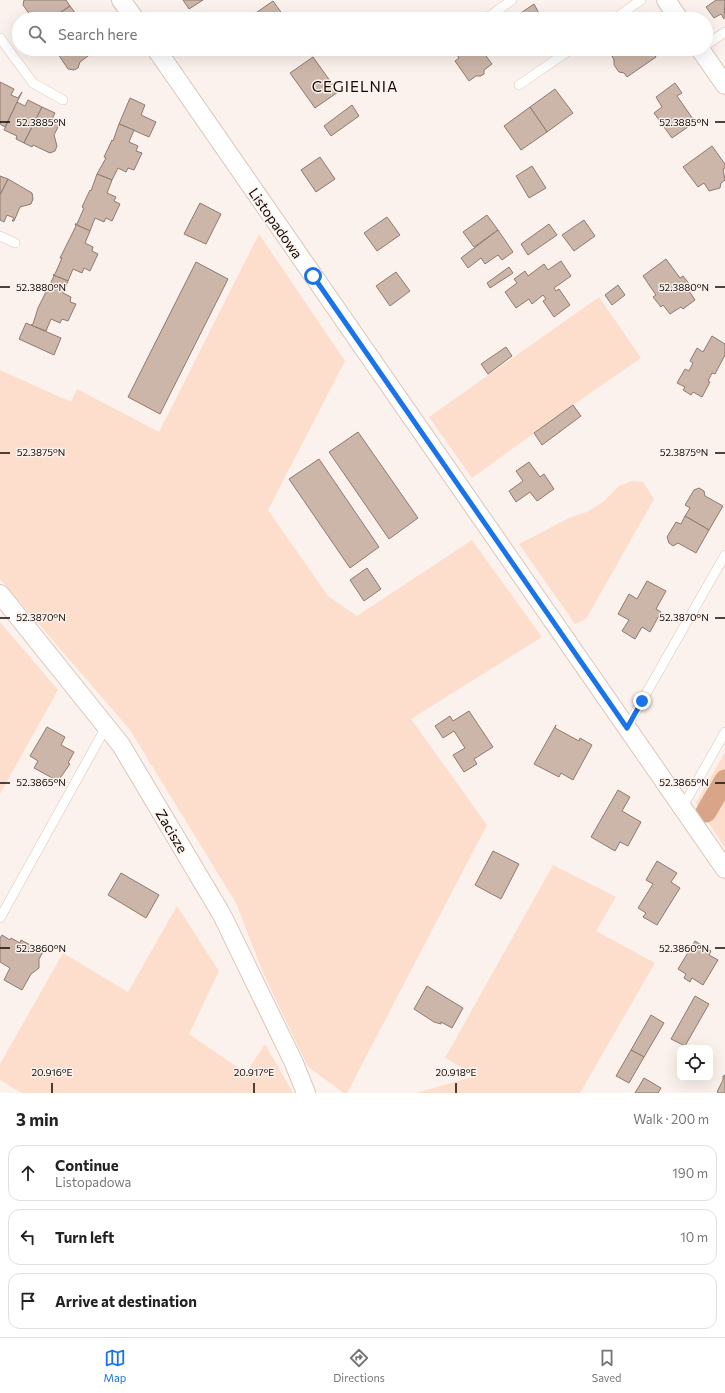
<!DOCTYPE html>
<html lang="en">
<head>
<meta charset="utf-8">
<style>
  body { margin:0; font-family:Commissioner,sans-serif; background:#f2f2f2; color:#222 }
  .controls { position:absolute; right:12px; bottom:12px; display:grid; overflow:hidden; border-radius:8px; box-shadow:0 4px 16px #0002 }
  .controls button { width:36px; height:36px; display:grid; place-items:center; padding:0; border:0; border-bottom:1px solid #e0e0e0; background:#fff; color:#222; font:20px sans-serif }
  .stop { position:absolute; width:12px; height:12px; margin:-9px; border:3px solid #1a73e8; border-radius:50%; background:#fff }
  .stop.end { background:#1a73e8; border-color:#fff; box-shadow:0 1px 4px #0008 }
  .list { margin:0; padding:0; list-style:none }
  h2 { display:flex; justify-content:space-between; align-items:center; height:52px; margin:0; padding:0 16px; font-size:17px }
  h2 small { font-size:13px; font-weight:400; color:#767676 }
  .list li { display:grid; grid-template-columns:26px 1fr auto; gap:12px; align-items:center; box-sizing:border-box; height:56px; margin:0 8px 8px; padding:0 8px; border:1px solid #e0e0e0; border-radius:12px }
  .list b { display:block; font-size:15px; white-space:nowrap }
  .list p { margin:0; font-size:13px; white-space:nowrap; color:#767676 }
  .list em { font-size:13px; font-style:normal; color:#767676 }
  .icon { flex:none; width:22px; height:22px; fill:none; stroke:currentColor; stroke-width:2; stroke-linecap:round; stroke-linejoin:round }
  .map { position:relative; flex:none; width:725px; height:1093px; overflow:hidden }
  .search { position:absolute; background:#fff; box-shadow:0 4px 16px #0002; left:12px; right:12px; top:12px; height:44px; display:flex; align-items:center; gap:10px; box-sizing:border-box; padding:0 14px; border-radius:22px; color:#767676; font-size:15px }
  .sheet { height:244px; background:#fff }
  nav { display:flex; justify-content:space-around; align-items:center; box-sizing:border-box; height:56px; border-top:1px solid #e0e0e0; background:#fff; font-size:11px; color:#767676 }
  nav a { display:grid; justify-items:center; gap:2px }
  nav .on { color:#1a73e8 }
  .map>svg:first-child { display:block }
  .green { fill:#fdddcb }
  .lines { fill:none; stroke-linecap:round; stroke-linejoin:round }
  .canal { stroke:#d8a588; stroke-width:21 }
  .building { fill:#ccb5a9; stroke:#8f7a6f }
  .lane-casing { stroke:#dbc5b8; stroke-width:10 }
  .street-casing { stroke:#dbc5b8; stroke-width:20 }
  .lane { stroke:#fff; stroke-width:9 }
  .street { stroke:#fff; stroke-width:18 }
  .route { stroke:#1a73e8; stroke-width:5 }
  .ticks { fill:none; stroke:#110a06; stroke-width:1.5 }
  .labels { text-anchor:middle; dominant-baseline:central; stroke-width:3; stroke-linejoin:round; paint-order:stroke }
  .street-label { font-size:14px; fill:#110a06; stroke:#fcf2ed }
  .neighbourhood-label { font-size:15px; letter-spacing:1px; fill:#110a06; stroke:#fcf2ed }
  .ticks-label { font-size:10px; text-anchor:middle; fill:#110a06; stroke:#fcf2ed; stroke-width:3; stroke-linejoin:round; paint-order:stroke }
</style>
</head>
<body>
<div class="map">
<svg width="725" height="1093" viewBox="0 0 725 1093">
  <rect width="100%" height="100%" fill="#fcf2ed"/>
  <g class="green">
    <polygon points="259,234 345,361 268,510 328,596 357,616 472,540 542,637 411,719 487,825 347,1093 344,1093 308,1067 264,975 236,903 130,730 0,579 0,370 71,402 77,389 159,432"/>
    <polygon points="599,297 641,358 573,405 472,478 429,417"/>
    <polygon points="632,481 643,482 654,499 586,619 575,624 519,544 571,517 587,512 603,502 619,486"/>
    <polygon points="0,622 58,690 0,794"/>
    <polygon points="725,752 725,848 696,803"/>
    <polygon points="553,865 616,897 596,931 655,963 580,1093 416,1093 476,1076 445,1058"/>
    <polygon points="177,906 219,971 189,1034 246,1073 265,1044 293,1093 22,1093 0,1080 0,1064 63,953 128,992"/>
  </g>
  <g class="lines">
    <polyline class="canal" points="706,812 725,780"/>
  </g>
  <g class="building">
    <polygon points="24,0 66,0 70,6 51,19 33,19 23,5"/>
    <polygon points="183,0 203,0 189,9"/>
    <polygon points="716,0 725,0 724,19 721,14 714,18 706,7"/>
    <polygon points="273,1 286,19 247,19"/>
    <polygon points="534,4 542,19 512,19"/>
    <polygon points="70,6 79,18 51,19"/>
    <polygon points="51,49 92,49 94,51 96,50 80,62 78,68 74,70 68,69 58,54 56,56"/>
    <polygon points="453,49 481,49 492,64 484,70 484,74 481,76 476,76 469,81 455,61 459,58 454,50 451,50"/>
    <polygon points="610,49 651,49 656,57 627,77 624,73 619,72 614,65 614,60 612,56 614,54"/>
    <polygon points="313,57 338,92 315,108 290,73"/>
    <polygon points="0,82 14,89 11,95 18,98 22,92 5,127 0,124"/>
    <polygon points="675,83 682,93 677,96 695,122 672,138 654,113 662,107 656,97"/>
    <polygon points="555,89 573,113 547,132 530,107"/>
    <polygon points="130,98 145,105 141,115 156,122 149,137 119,124"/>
    <polygon points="28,100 42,107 24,143 16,139 17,136 4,130 17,102 25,106"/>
    <polygon points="352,105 359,116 331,136 324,126"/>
    <polygon points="42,107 55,113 52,119 59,123 61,121 54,135 57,146 55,151 50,153 33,145 32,147 24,143"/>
    <polygon points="530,107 547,132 521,150 504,126"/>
    <polygon points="119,124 134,130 129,142 138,146 136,151 142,153 134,170 128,168 126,172 118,168 112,180 97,174 106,158 104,157 112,140 113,141"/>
    <polygon points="712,146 725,164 725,168 723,169 725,180 721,183 720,188 709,191 704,183 698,187 683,167"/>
    <polygon points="320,157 335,179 316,192 301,170"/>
    <polygon points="532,166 546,188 529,198 516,176"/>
    <polygon points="97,174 112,180 107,193 116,197 114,201 120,204 112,221 106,218 104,222 95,218 90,231 75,224 77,224 84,208 82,207 90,190 91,191"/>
    <polygon points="0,176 8,179 0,195"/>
    <polygon points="8,179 32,193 33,199 31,204 20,207 14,221 12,221 14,218 7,215 4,222 0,220 0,195"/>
    <polygon points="200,203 221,214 206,244 184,234"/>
    <polygon points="487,215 498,230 474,247 463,232"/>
    <polygon points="387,217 400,235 377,251 364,233"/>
    <polygon points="584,220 595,236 574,251 562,235"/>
    <polygon points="75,224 90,231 85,243 93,247 92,251 98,254 90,271 84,268 82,273 73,269 68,281 53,275 55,274 62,258 60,258 76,226"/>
    <polygon points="549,224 557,235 528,255 521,244"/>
    <polygon points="498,230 513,252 502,260 498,255 485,264 481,258 468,268 461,258"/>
    <polygon points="666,259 680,278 683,276 691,286 687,288 695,300 683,309 681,307 670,314 663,305 661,307 653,297 656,295 643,276"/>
    <polygon points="561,261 571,276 554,288 556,291 559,289 570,305 554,317 543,301 546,299 543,295 532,304 529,299 516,308 505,292 517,283 514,279 525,271 528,276 544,264 548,270"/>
    <polygon points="196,262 228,279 160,414 128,397"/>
    <polygon points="509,267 513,273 490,288 487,283"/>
    <polygon points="396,272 410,291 390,306 376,286"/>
    <polygon points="53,275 68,281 63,293 71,297 70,302 76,304 68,321 62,319 60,323 51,319 46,331 31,325 33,324 38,308 54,276"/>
    <polygon points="618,285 625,295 612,305 605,295"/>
    <polygon points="26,323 61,338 54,355 19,339"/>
    <polygon points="712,336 725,344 725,355 715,374 712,373 708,381 710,382 702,397 693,392 691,395 683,390 685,387 677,383 685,369 689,371 693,363 690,361 697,348 703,352"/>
    <polygon points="506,347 512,356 488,374 481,364"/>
    <polygon points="573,405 581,416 542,445 534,433"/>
    <polygon points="358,432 418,518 389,539 329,452"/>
    <polygon points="319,459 379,547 350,568 289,479"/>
    <polygon points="529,462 540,477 544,474 554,489 537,501 530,492 516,502 509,491 523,481 516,471"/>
    <polygon points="699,488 704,491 705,496 723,506 709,530 685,516 690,508 685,505 694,490"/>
    <polygon points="685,516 709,530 696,553 678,543 673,546 669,543 667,537 676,522 681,524"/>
    <polygon points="367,568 381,589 364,601 350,580"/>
    <polygon points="647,581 666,591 656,609 661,612 650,632 642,627 635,639 622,631 629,620 618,614 629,594 637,599"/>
    <polygon points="469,711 493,747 474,759 477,764 464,772 453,755 465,748 454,731 443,738 435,726 450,716 453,721"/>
    <polygon points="556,725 555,728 579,741 580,738 592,745 573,780 561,773 559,777 534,764"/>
    <polygon points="47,727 65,737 61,745 74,752 68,763 70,764 58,781 34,768 38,761 30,756"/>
    <polygon points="618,790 630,797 622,811 641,822 628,846 620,842 615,851 591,837"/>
    <polygon points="493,851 519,864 501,899 475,885"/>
    <polygon points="657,861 677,873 671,882 680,888 657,925 643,917 646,913 638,908 653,884 646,880"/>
    <polygon points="121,873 159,895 146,918 108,895"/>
    <polygon points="2,935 10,940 11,938 20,943 21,940 43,952 39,959 39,968 31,974 22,990 4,980 10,968 0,962 0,938"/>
    <polygon points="695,941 711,951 709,955 718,960 703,985 692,978 690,982 684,978 686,974 678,969"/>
    <polygon points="427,986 463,1008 452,1028 441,1022 441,1024 434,1022 414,1009"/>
    <polygon points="695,996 709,1004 685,1046 671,1039"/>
    <polygon points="651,1015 664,1023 644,1057 631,1050"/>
    <polygon points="631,1050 644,1057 629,1083 616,1076"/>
    <polygon points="725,1075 725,1093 719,1093 717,1092 723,1080 723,1076"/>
    <polygon points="644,1078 661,1088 658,1093 635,1093"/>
  </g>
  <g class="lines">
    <defs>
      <g id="lane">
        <polyline points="487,18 512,0"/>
        <polyline points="614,19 641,0"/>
        <polyline points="0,38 33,83 63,100"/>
        <polyline points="706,45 725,32"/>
        <polyline points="519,85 571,49"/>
        <polyline points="0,236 15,243"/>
        <polyline points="627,727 725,555"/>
        <polyline points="682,808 725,732"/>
        <polyline points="0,918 106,727"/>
      </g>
      <g id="street">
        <polyline points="121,0 135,19"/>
        <polyline points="666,0 679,19"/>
        <polyline points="156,49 725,869"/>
        <polyline points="700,49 725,85"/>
        <polyline points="0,594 121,745 222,915 294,1063 306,1093"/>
      </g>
    </defs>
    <use href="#lane" class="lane-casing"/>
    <use href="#street" class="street-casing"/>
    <use href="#lane" class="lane"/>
    <use href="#street" class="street"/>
  </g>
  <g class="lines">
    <polyline class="route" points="313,276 627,728 642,701"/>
  </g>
  <path class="ticks" d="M0,122h10M715,122h10M0,287h10M715,287h10M0,453h10M715,453h10M0,618h10M715,618h10M0,783h10M715,783h10M0,948h10M715,948h10M52,1083v10M254,1083v10M456,1083v10"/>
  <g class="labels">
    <g class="street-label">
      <text transform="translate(276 223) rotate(55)">Listopadowa</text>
      <text transform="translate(172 831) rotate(59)">Zacisze</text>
    </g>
    <g class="neighbourhood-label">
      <text x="355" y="86">CEGIELNIA</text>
    </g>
  </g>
  <g class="ticks-label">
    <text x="41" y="126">52.3885°N</text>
    <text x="684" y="126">52.3885°N</text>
    <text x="41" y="291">52.3880°N</text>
    <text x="684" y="291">52.3880°N</text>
    <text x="41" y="456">52.3875°N</text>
    <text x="684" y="456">52.3875°N</text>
    <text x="41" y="621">52.3870°N</text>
    <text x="684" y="621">52.3870°N</text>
    <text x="41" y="786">52.3865°N</text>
    <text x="684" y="786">52.3865°N</text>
    <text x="41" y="952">52.3860°N</text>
    <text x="684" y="952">52.3860°N</text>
    <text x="52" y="1076">20.916°E</text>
    <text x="254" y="1076">20.917°E</text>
    <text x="456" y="1076">20.918°E</text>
  </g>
</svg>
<div class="controls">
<button><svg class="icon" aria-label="locate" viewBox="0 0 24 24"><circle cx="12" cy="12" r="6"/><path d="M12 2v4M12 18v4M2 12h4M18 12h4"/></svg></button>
</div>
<div class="stop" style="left:313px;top:276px"></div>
<div class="stop end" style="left:642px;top:701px"></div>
<div class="search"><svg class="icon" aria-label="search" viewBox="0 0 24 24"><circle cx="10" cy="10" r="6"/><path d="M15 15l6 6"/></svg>Search here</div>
</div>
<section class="sheet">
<h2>3 min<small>Walk · 200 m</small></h2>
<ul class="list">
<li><svg class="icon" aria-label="ahead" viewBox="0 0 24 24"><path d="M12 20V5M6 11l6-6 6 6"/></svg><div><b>Continue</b><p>Listopadowa</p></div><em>190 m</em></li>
<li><svg class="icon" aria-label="left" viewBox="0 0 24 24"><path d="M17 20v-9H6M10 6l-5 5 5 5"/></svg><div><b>Turn left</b></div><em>10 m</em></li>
<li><svg class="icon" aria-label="arrive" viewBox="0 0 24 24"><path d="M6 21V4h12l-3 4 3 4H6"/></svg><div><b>Arrive at destination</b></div></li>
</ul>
</section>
<nav>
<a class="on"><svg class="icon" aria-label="map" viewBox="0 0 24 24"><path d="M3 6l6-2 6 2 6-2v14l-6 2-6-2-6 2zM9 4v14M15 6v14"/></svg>Map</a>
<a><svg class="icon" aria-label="directions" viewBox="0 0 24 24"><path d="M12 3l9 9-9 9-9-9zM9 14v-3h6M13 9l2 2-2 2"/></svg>Directions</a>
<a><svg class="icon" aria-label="saved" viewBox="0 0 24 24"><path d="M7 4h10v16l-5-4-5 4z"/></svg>Saved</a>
</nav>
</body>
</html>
